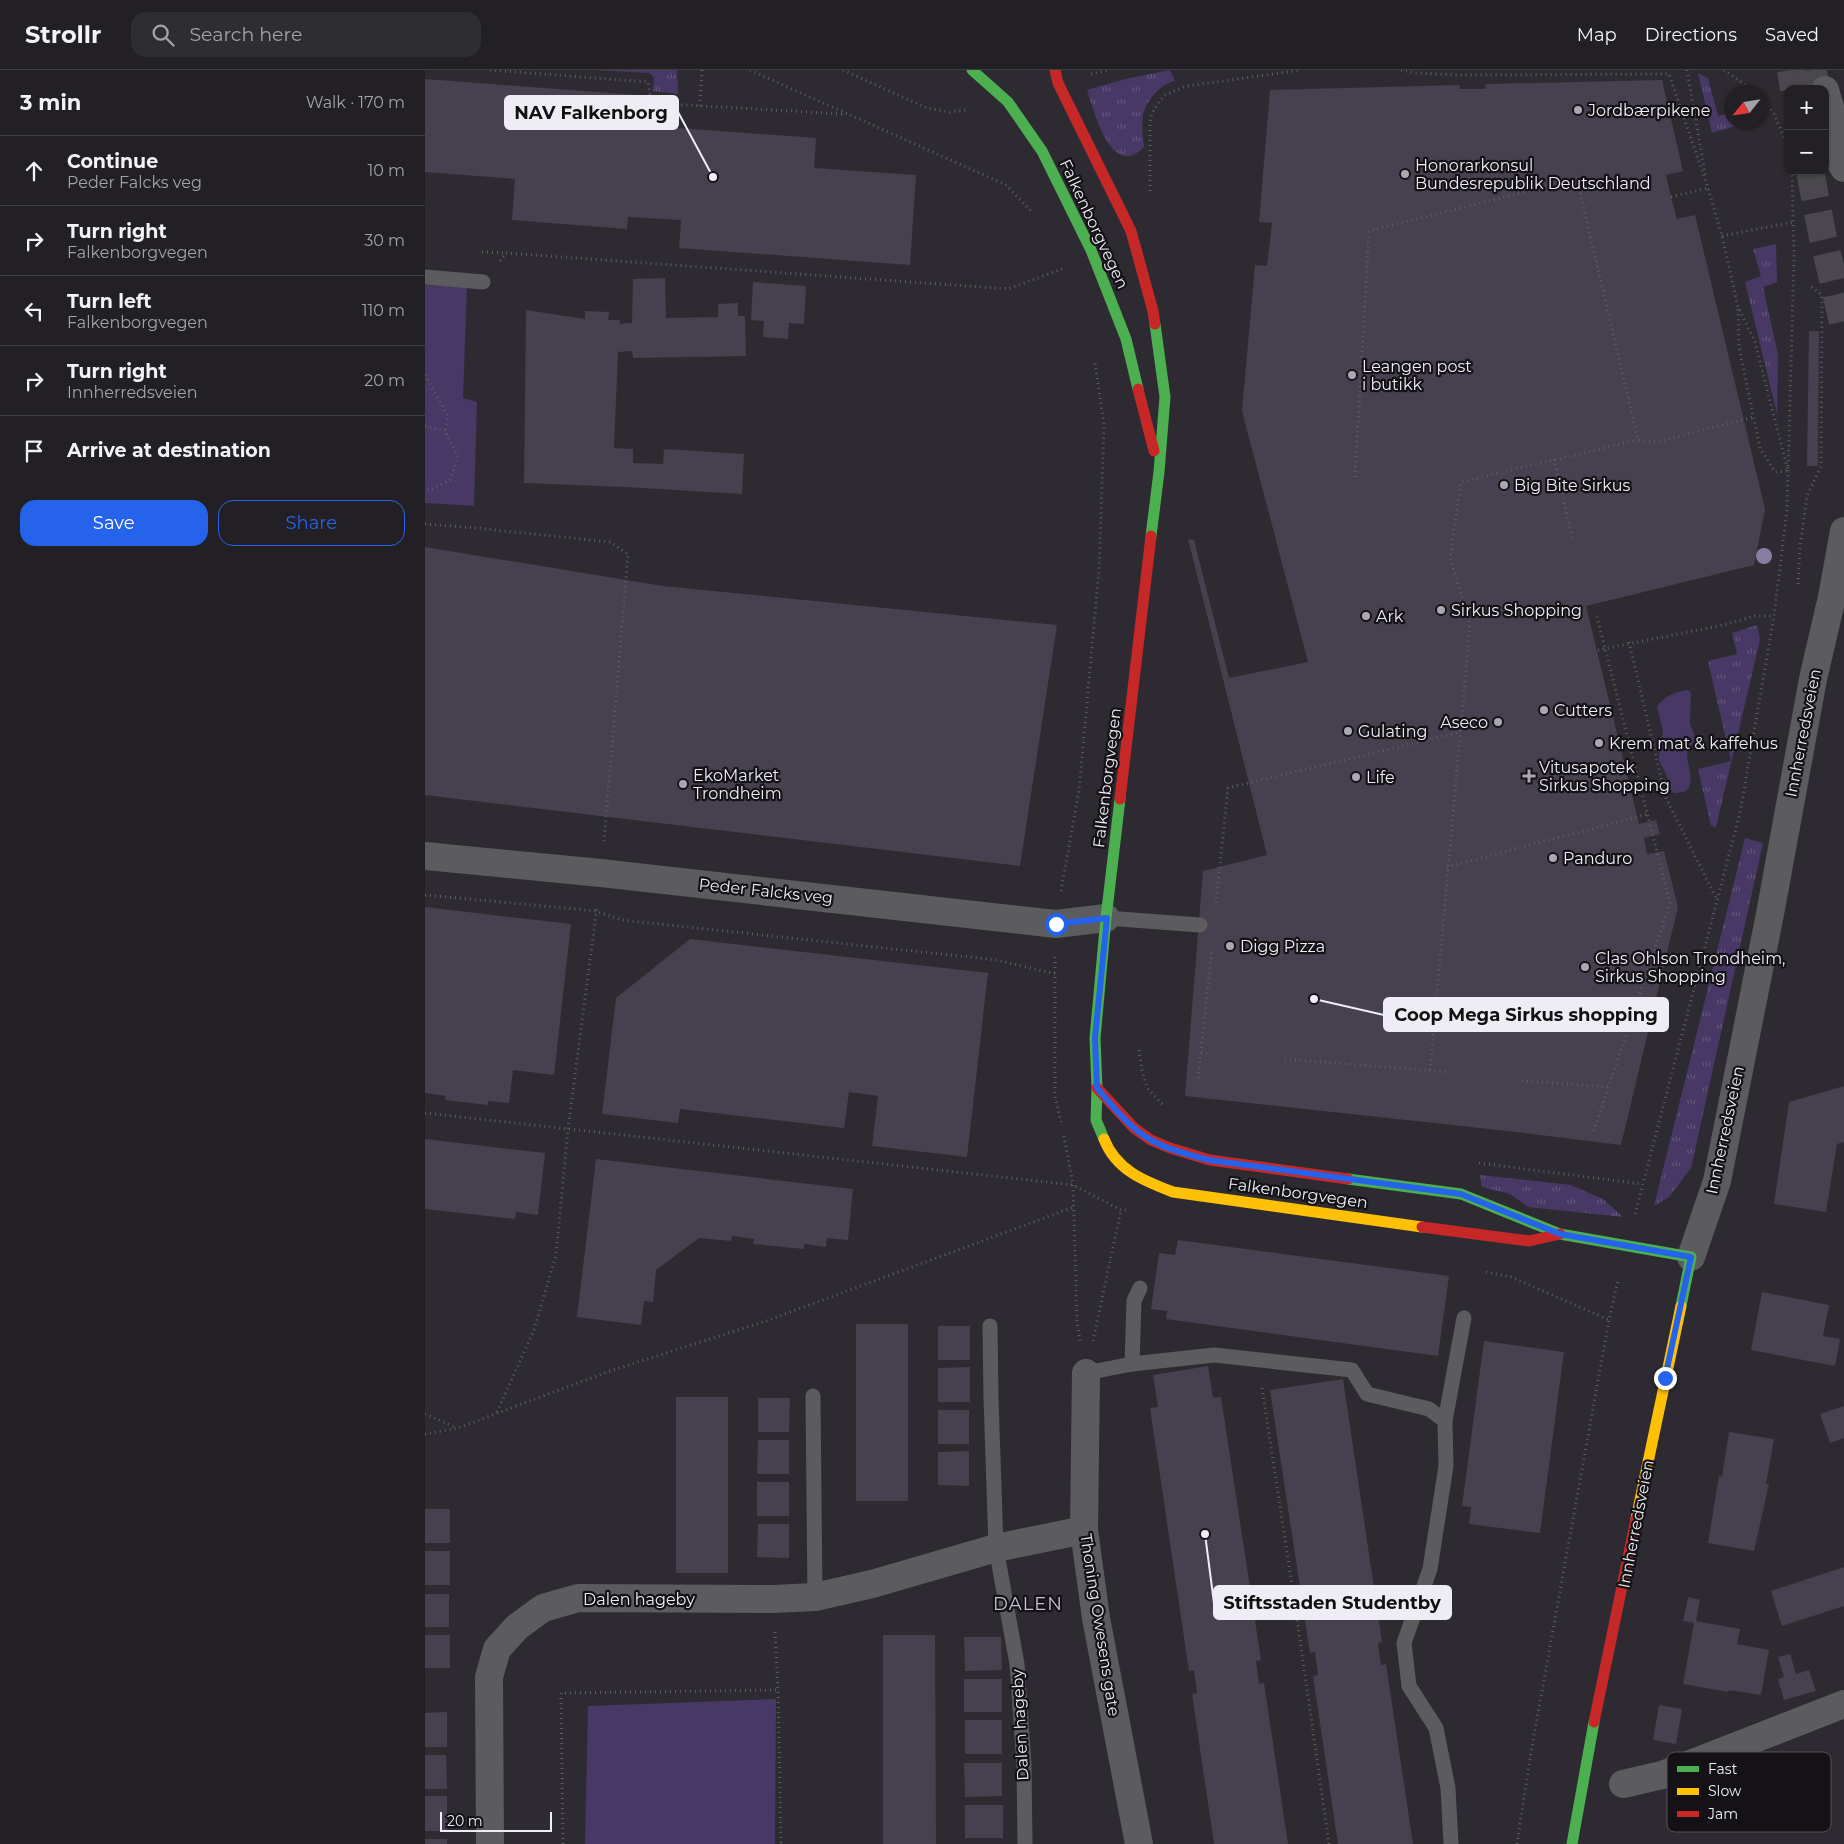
<!DOCTYPE html>
<html lang="en">
<head>
<meta charset="utf-8">
<style>
  body { margin:0; font-family:Montserrat,sans-serif; background:#2e2d32; color:#f1f3f6 }
  .controls { position:absolute; right:15px; top:15px; display:grid; overflow:hidden; border-radius:10px; box-shadow:0 1px 4px #0004 }
  .controls button { width:45px; height:45px; display:grid; place-items:center; padding:0; border:0; border-bottom:1px solid #3f3e42; background:#222025; color:#f1f3f6; font:25px sans-serif }
  .compass { position:absolute; left:1299px; top:15px; width:45px; height:45px; border-radius:50%; background:#222025; box-shadow:0 1px 4px #0004; rotate:240deg }
  .scale { position:absolute; left:15px; bottom:12px; width:112px; box-sizing:border-box; padding-left:5px; border:2px solid #eeecf4; border-top:0; font-size:14px; line-height:18px; white-space:nowrap; color:#eeecf4; -webkit-text-stroke:4px #141217; paint-order:stroke }
  .stop { position:absolute; width:15px; height:15px; margin:-11px; border:4px solid #2563eb; border-radius:50%; background:#fff }
  .stop.end { background:#2563eb; border-color:#fff; box-shadow:0 1px 5px #0008 }
  .list { margin:0; padding:0; list-style:none }
  h2 { display:flex; justify-content:space-between; align-items:center; height:65px; margin:0; padding:0 20px; font-size:21px }
  h2 small { font-size:16px; font-weight:400; color:#a2a3a7 }
  .list li { display:grid; grid-template-columns:32px 1fr auto; gap:15px; align-items:center; box-sizing:border-box; height:70px; padding:0 20px; border-top:1px solid #3f3e42 }
  .list b { display:block; font-size:19px; white-space:nowrap }
  .list p { margin:0; font-size:16px; white-space:nowrap; color:#a2a3a7 }
  .list em { font-size:16px; font-style:normal; color:#a2a3a7 }
  .actions { display:flex; gap:10px; padding:15px 20px }
  .actions a { flex:1; padding:11px 0; border:1px solid #2563eb; border-radius:15px; text-align:center; font-size:18px; color:#2563eb }
  .actions .main { background:#2563eb; color:#fff }
  .icon { flex:none; width:28px; height:28px; fill:none; stroke:currentColor; stroke-width:2; stroke-linecap:round; stroke-linejoin:round }
  .map { position:relative; flex:none; width:1419px; height:1774px; overflow:hidden }
  header { display:flex; align-items:center; gap:30px; box-sizing:border-box; height:70px; padding:0 25px; background:#222025; border-bottom:1px solid #3f3e42 }
  header strong { font-size:24px }
  nav { display:flex; gap:28px; margin-inline-start:auto; font-size:18px }
  .search { width:350px; height:45px; background:#2e2d32; display:flex; align-items:center; gap:12px; box-sizing:border-box; padding:0 18px; border-radius:15px; color:#a2a3a7; font-size:19px }
  main { display:flex }
  aside { flex:1; background:#222025 }
  .map>svg:first-child { display:block }
  .grass { fill:url(#grass-tufts) }
  .park { fill:#483865 }
  .building { fill:#46404f }
  .lines { fill:none; stroke-linecap:round; stroke-linejoin:round }
  .highway-tunnel { stroke:#4a484e; stroke-width:28; stroke-dasharray:28 14; stroke-linecap:butt }
  .path { stroke:#5e5e61; stroke-width:3; stroke-dasharray:1 4; stroke-linecap:butt }
  .lane { stroke:#5c5b5e; stroke-width:15 }
  .street { stroke:#5c5b5e; stroke-width:28 }
  .fast { stroke:#4caf50; stroke-width:11 }
  .slow { stroke:#ffc107; stroke-width:11 }
  .jam { stroke:#c62828; stroke-width:11 }
  .tree { fill:#897ea2 }
  .route { stroke:#2563eb; stroke-width:6 }
  .poi-dot { fill:#aaa8b0; stroke:#141217; stroke-width:2 }
  .labels { text-anchor:middle; dominant-baseline:central; stroke-width:4.5; stroke-linejoin:round; paint-order:stroke }
  .poi-label { font-size:16px; fill:#eeecf4; stroke:#141217; text-anchor:start }
  .street-label { font-size:16px; fill:#eeecf4; stroke:#141217 }
  .neighbourhood-label { font-size:18px; letter-spacing:1px; fill:#c6c1d1; stroke:#141217 }
  .key { fill:#141217; stroke:#555359; stroke-width:1 }
  .key-label { font-size:14px; fill:#eeecf4 }
  .leader { fill:none; stroke:#eeecf4; stroke-width:2 }
  .callout-dot { fill:#eeecf4; stroke:#141217; stroke-width:2 }
  .callout { fill:#eeecf4; stroke:#eeecf4; stroke-width:2 }
  .callout-label { font-size:18px; text-anchor:middle; font-weight:bold; fill:#111 }
</style>
</head>
<body>
<header>
<strong>Strollr</strong>
<div class="search"><svg class="icon" aria-label="search" viewBox="0 0 24 24"><circle cx="10" cy="10" r="6"/><path d="M15 15l6 6"/></svg>Search here</div>
<nav><a>Map</a><a>Directions</a><a>Saved</a></nav>
</header>
<main>
<aside>
<h2>3 min<small>Walk · 170 m</small></h2>
<ul class="list">
<li><svg class="icon" aria-label="ahead" viewBox="0 0 24 24"><path d="M12 20V5M6 11l6-6 6 6"/></svg><div><b>Continue</b><p>Peder Falcks veg</p></div><em>10 m</em></li>
<li><svg class="icon" aria-label="right" viewBox="0 0 24 24"><path d="M7 20v-9h11M14 6l5 5-5 5"/></svg><div><b>Turn right</b><p>Falkenborgvegen</p></div><em>30 m</em></li>
<li><svg class="icon" aria-label="left" viewBox="0 0 24 24"><path d="M17 20v-9H6M10 6l-5 5 5 5"/></svg><div><b>Turn left</b><p>Falkenborgvegen</p></div><em>110 m</em></li>
<li><svg class="icon" aria-label="right" viewBox="0 0 24 24"><path d="M7 20v-9h11M14 6l5 5-5 5"/></svg><div><b>Turn right</b><p>Innherredsveien</p></div><em>20 m</em></li>
<li><svg class="icon" aria-label="arrive" viewBox="0 0 24 24"><path d="M6 21V4h12l-3 4 3 4H6"/></svg><div><b>Arrive at destination</b></div></li>
</ul>
<div class="actions"><a class="main">Save</a><a>Share</a></div>
</aside>
<div class="map">
<svg width="1419" height="1774" viewBox="0 0 1419 1774">
  <defs>
    <pattern id="grass-tufts" width="24" height="20" patternUnits="userSpaceOnUse" patternTransform="scale(1.25)"><rect width="24" height="20" fill="#483865"/><path d="M3 7l-1-3M5 7V3M7 7l1-3M15 17l-1-3M17 17v-4M19 17l1-3" fill="none" stroke="#63557c"/></pattern>
  </defs>
  <rect width="100%" height="100%" fill="#2d2b31"/>
  <g class="grass">
    <polygon points="170,0 252,0 253,24 228,21 229,8 225,3"/>
    <path d="M745,0l5,11c-15,3 -28,19 -32,34 -2,9 0,22 1,32 -33,34 -50,-36 -57,-57l38,-11z"/>
    <polygon points="1273,3 1283,8 1293,46 1306,43 1306,52 1317,53 1318,54 1287,63"/>
    <polygon points="1351,174 1352,212 1338,217 1353,285 1352,344 1320,212 1336,206 1328,179"/>
    <polygon points="1332,555 1335,570 1291,757 1286,756 1273,699 1306,691 1283,591 1312,584 1307,563"/>
    <polygon points="1320,768 1338,773 1266,1098 1244,1127 1229,1136"/>
    <polygon points="1055,1105 1146,1115 1178,1129 1198,1147 1103,1137 1085,1124 1057,1117"/>
  </g>
  <g class="park">
    <polygon points="0,215 42,217 38,328 52,332 49,436 0,433"/>
    <path d="M1263,620l3,3 -1,31 4,10v7l-7,12c0,16 14,41 -13,40l-4,-4 -3,-13 -8,-16v-10l4,-19 -6,-24c6,-10 19,-16 31,-17z"/>
    <polygon points="351,1629 350,1774 160,1774 163,1636"/>
  </g>
  <g class="building">
    <polygon points="0,9 212,25 210,55 391,68 389,98 491,105 485,195 254,178 256,150 203,147 202,159 87,150 90,109 0,102"/>
    <polygon points="1237,10 1258,101 1241,105 1246,127 1252,149 1270,145 1340,439 1329,495 1161,536 1214,754 1231,750 1235,764 1219,768 1222,784 1239,781 1253,837 1196,1075 1092,1062 760,1026 778,801 842,785 763,469 769,470 804,608 883,592 817,341 830,195 842,196 847,153 834,152 845,20 1035,15 1034,19 1060,19 1061,14"/>
    <polygon points="240,208 241,248 293,247 293,234 313,233 313,246 320,246 321,286 208,288 207,281 193,282 189,378 208,379 208,393 238,394 239,379 319,384 317,424 200,417 99,413 101,240 160,249 160,241 184,242 183,250 195,250 194,254 207,253 208,209"/>
    <polygon points="328,212 381,216 379,254 364,253 363,269 338,267 339,251 326,250"/>
    <polygon points="1384,261 1394,261 1393,396 1382,396"/>
    <polygon points="0,477 238,516 632,555 595,796 0,725"/>
    <polygon points="0,837 146,854 129,1005 88,1000 84,1033 63,1031 63,1035 20,1030 21,1026 0,1023"/>
    <polygon points="265,869 563,903 542,1087 447,1076 453,1026 424,1022 419,1058 255,1039 253,1053 177,1044 191,928"/>
    <polygon points="1419,1016 1419,1072 1412,1074 1401,1142 1349,1134 1364,1032"/>
    <polygon points="0,1069 120,1083 113,1145 91,1142 90,1149 0,1139"/>
    <polygon points="171,1089 428,1119 423,1170 402,1168 401,1177 379,1174 379,1179 328,1174 329,1169 307,1166 306,1171 274,1168 231,1200 228,1232 219,1231 216,1255 152,1247"/>
    <polygon points="753,1170 1024,1206 1013,1286 741,1249 742,1241 726,1239 734,1183 750,1185"/>
    <polygon points="1337,1222 1404,1235 1398,1266 1415,1269 1410,1296 1326,1280"/>
    <rect x="431" y="1254" width="52" height="177"/>
    <rect x="513" y="1256" width="32" height="34"/>
    <polygon points="1059,1271 1139,1282 1115,1463 1044,1454 1046,1437 1037,1436"/>
    <polygon points="783,1296 788,1328 796,1327 836,1590 831,1591 834,1614 839,1613 863,1774 789,1774 767,1624 772,1623 769,1600 764,1601 725,1338 733,1337 728,1305"/>
    <polygon points="545,1297 545,1332 513,1332 513,1298"/>
    <polygon points="918,1309 957,1572 953,1573 956,1595 961,1594 988,1774 913,1774 888,1606 893,1605 890,1582 885,1583 845,1320"/>
    <rect x="251" y="1327" width="52" height="176"/>
    <polygon points="333,1328 365,1328 364,1362 333,1362"/>
    <polygon points="1419,1336 1419,1368 1405,1373 1395,1344"/>
    <rect x="513" y="1340" width="31" height="34"/>
    <polygon points="1304,1362 1349,1369 1341,1414 1344,1414 1329,1481 1283,1473 1294,1406 1297,1407"/>
    <polygon points="333,1370 364,1370 364,1404 332,1404"/>
    <polygon points="544,1381 544,1416 513,1415 513,1382"/>
    <rect x="332" y="1412" width="32" height="34"/>
    <rect x="0" y="1439" width="25" height="34"/>
    <polygon points="333,1454 364,1454 364,1488 332,1487"/>
    <rect x="0" y="1481" width="25" height="34"/>
    <polygon points="1419,1497 1419,1536 1357,1556 1346,1521"/>
    <rect x="0" y="1524" width="24" height="33"/>
    <polygon points="1263,1527 1275,1530 1271,1551 1315,1559 1312,1574 1344,1580 1336,1625 1304,1620 1303,1622 1258,1614 1269,1553 1258,1551"/>
    <rect x="0" y="1565" width="25" height="33"/>
    <polygon points="458,1565 510,1565 511,1774 458,1774"/>
    <polygon points="539,1567 576,1567 577,1600 540,1601"/>
    <polygon points="1365,1584 1371,1604 1384,1600 1391,1621 1359,1630 1353,1609 1359,1607 1353,1587"/>
    <rect x="539" y="1609" width="38" height="33"/>
    <polygon points="1234,1635 1257,1639 1251,1674 1228,1670"/>
    <polygon points="22,1642 22,1677 0,1677 0,1643"/>
    <rect x="540" y="1650" width="37" height="34"/>
    <polygon points="0,1685 21,1685 22,1719 0,1719"/>
    <polygon points="539,1693 577,1693 577,1726 540,1727"/>
    <rect x="0" y="1726" width="22" height="35"/>
    <rect x="540" y="1735" width="38" height="33"/>
    <rect x="0" y="1769" width="22" height="5"/>
  </g>
  <g class="lines">
    <g class="highway-tunnel">
      <polyline points="1366,0 1369,19"/>
      <polyline points="1388,0 1390,19"/>
      <polyline points="1385,101 1397,163 1419,256"/>
    </g>
    <g class="path">
      <polyline points="65,0 223,12 226,33 418,44"/>
      <polyline points="325,0 581,115 608,143"/>
      <polyline points="418,0 502,38 525,42 541,40"/>
      <polyline points="976,0 990,3 1034,5 1244,4 1283,118 1297,166 1313,237 1330,272 1363,401 1350,402 1335,378 1314,277 1313,237"/>
      <polyline points="1262,0 1281,108"/>
      <polyline points="1299,0 1330,22"/>
      <polyline points="666,4 683,0"/>
      <polyline points="1336,28 1349,44 1363,76"/>
      <polyline points="275,36 277,0"/>
      <polyline points="725,121 725,55 727,43 733,33 740,25 762,16 876,0"/>
      <polyline points="1246,127 1283,118 1282,117"/>
      <polyline points="1297,166 1368,152"/>
      <polyline points="57,182 80,183"/>
      <polyline points="75,191 81,183 583,219 637,199"/>
      <polyline points="0,305 23,346 20,361 33,387 25,410 5,420 0,419"/>
      <polyline points="0,356 20,361"/>
      <polyline points="1129,389 1148,471"/>
      <polyline points="930,407 944,161 1152,109 1213,370 1231,372 1329,347"/>
      <polyline points="0,454 51,458 185,472 203,484 179,771"/>
      <polyline points="1373,514 1375,477 1382,426 1396,396 1397,225 1385,216"/>
      <polyline points="1204,572 1241,728 1292,830"/>
      <polyline points="1173,580 1303,554 1330,546 1349,546"/>
      <polyline points="1022,797 1223,744"/>
      <polyline points="636,821 654,721 674,499 679,355 670,293"/>
      <polyline points="0,825 171,841 197,850 572,890 630,904"/>
      <polyline points="791,833 803,718 1035,662"/>
      <polyline points="630,887 630,1027 636,1052"/>
      <polyline points="714,980 717,1001 722,1018 739,1036"/>
      <polyline points="776,983 783,984"/>
      <polyline points="860,989 1021,1002"/>
      <polyline points="1005,1000 1045,555 1025,487 1036,412 1213,370"/>
      <polyline points="773,1008 787,879"/>
      <polyline points="1097,1011 1184,1017"/>
      <polyline points="0,1043 648,1115 696,1140 701,1140"/>
      <polyline points="1169,1061 1245,833 1171,543"/>
      <polyline points="639,1066 648,1115 652,1251 655,1271"/>
      <polyline points="1054,1093 1217,1114"/>
      <polyline points="1210,1144 1315,743 1349,546 1362,440 1369,186 1367,101"/>
      <polyline points="1061,1202 1086,1207 1184,1250"/>
      <polyline points="668,1271 696,1140"/>
      <polyline points="837,1318 869,1528 904,1774"/>
      <polyline points="72,1342 109,1260 131,1185 143,1059 172,836"/>
      <polyline points="0,1344 32,1358"/>
      <polyline points="0,1364 33,1358 182,1302 344,1250 649,1137"/>
      <polyline points="350,1562 353,1620 356,1774"/>
      <polyline points="138,1774 136,1623 353,1620"/>
      <polyline points="1092,1774 1106,1682 1184,1250 1193,1210"/>
    </g>
    <g class="lane">
      <polyline points="0,207 58,212"/>
      <polyline points="681,848 775,855"/>
      <polyline points="565,1256 566,1328 571,1478 592,1594 599,1695 600,1774"/>
      <polyline points="707,1294 709,1231 715,1218"/>
      <polyline points="661,1303 707,1294 789,1285 927,1300 942,1324 1004,1339 1020,1351 1021,1396 1005,1499 979,1573 984,1616 1011,1658 1023,1718 1026,1774"/>
      <polyline points="388,1326 390,1527"/>
      <polyline points="1020,1351 1039,1248"/>
    </g>
    <g class="street">
      <polyline points="1400,20 1409,51 1416,93 1419,98"/>
      <polyline points="0,786 176,803 631,854 681,848"/>
      <polyline points="1266,1187 1292,1111 1345,844 1388,609 1407,527 1419,461"/>
      <polyline points="661,1303 659,1460 671,1548 714,1774"/>
      <polyline points="1198,1714 1237,1705 1419,1634"/>
      <polyline points="65,1774 64,1607 72,1579 92,1557 118,1538 153,1528 348,1529 390,1527 447,1514 571,1478 659,1460"/>
    </g>
    <g class="fast">
      <polyline points="547,0 583,32 617,81 666,180 701,269 713,319"/>
      <polyline points="726,466 734,402 740,327 730,254"/>
      <polyline points="679,1069 671,1050 672,1018 670,968 681,848 695,729"/>
      <polyline points="923,1109 1036,1124 1135,1164 1266,1187 1256,1236"/>
      <polyline points="1147,1774 1169,1652"/>
    </g>
    <g class="slow">
      <path d="M679,1069c12,31 40,42 69,53l249,35"/>
      <polyline points="1211,1449 1256,1236"/>
    </g>
    <g class="jam">
      <polyline points="630,0 633,13 706,161 728,241 730,254"/>
      <polyline points="713,319 729,381"/>
      <polyline points="695,729 726,466"/>
      <polyline points="672,1018 709,1058 726,1070 745,1078 785,1090 923,1109"/>
      <polyline points="997,1157 1104,1171 1135,1164"/>
      <polyline points="1169,1652 1211,1449"/>
    </g>
  </g>
  <circle class="tree" cx="1339" cy="486" r="8"/>
  <g class="lines">
    <path class="route" d="M631,854l51,-6 -12,120 2,50c12,14 24,29 37,40 21,19 49,25 75,32l252,34 99,40 131,23 -26,121"/>
  </g>
  <g class="poi-dot">
    <circle cx="1153" cy="40" r="5"/>
    <circle cx="980" cy="104" r="5"/>
    <circle cx="927" cy="305" r="5"/>
    <circle cx="1079" cy="415" r="5"/>
    <circle cx="1016" cy="540" r="5"/>
    <circle cx="941" cy="546" r="5"/>
    <circle cx="1119" cy="640" r="5"/>
    <circle cx="1073" cy="652" r="5"/>
    <circle cx="923" cy="661" r="5"/>
    <circle cx="1174" cy="673" r="5"/>
    <path d="M1101.5 698.5h5v5h5v5h-5v5h-5v-5h-5v-5h5z"/>
    <circle cx="931" cy="707" r="5"/>
    <circle cx="258" cy="714" r="5"/>
    <circle cx="1128" cy="788" r="5"/>
    <circle cx="805" cy="876" r="5"/>
    <circle cx="1160" cy="897" r="5"/>
  </g>
  <g class="labels">
    <g class="poi-label">
      <text x="1163" y="40">Jordbærpikene</text>
      <text x="990" y="95">Honorarkonsul<tspan x="990" dy="18">Bundesrepublik Deutschland</tspan></text>
      <text x="937" y="296">Leangen post<tspan x="937" dy="18">i butikk</tspan></text>
      <text x="1089" y="415">Big Bite Sirkus</text>
      <text x="1026" y="540">Sirkus Shopping</text>
      <text x="951" y="546">Ark</text>
      <text x="1129" y="640">Cutters</text>
      <text x="1063" y="652" text-anchor="end">Aseco</text>
      <text x="933" y="661">Gulating</text>
      <text x="1184" y="673">Krem mat &amp; kaffehus</text>
      <text x="1114" y="697">Vitusapotek<tspan x="1114" dy="18">Sirkus Shopping</tspan></text>
      <text x="268" y="705">EkoMarket<tspan x="268" dy="18">Trondheim</tspan></text>
      <text x="941" y="707">Life</text>
      <text x="1138" y="788">Panduro</text>
      <text x="815" y="876">Digg Pizza</text>
      <text x="1170" y="888">Clas Ohlson Trondheim,<tspan x="1170" dy="18">Sirkus Shopping</tspan></text>
    </g>
    <g class="street-label">
      <text transform="translate(669 154) rotate(65)">Falkenborgvegen</text>
      <text transform="translate(1378 663) rotate(-79)">Innherredsveien</text>
      <text transform="translate(682 708) rotate(-83)">Falkenborgvegen</text>
      <text transform="translate(341 821) rotate(6)">Peder Falcks veg</text>
      <text transform="translate(1300 1060) rotate(-78)">Innherredsveien</text>
      <text transform="translate(873 1123) rotate(8)">Falkenborgvegen</text>
      <text transform="translate(1211 1454) rotate(-79)">Innherredsveien</text>
      <text x="214" y="1529">Dalen hageby</text>
      <text transform="translate(675 1555) rotate(81)">Thoning Owesens gate</text>
      <text transform="translate(595 1655) rotate(-93)">Dalen hageby</text>
    </g>
    <g class="neighbourhood-label">
      <text x="603" y="1534">DALEN</text>
    </g>
  </g>
  <rect x="1242" y="1682" width="164" height="80" rx="8" class="key"/>
  <rect x="1252" y="1696" width="22" height="6" fill="#4caf50"/>
  <rect x="1252" y="1718" width="22" height="7" fill="#ffc107"/>
  <rect x="1252" y="1741" width="22" height="6" fill="#c62828"/>
  <g class="key-label">
    <text x="1283" y="1704">Fast</text>
    <text x="1283" y="1726">Slow</text>
    <text x="1283" y="1749">Jam</text>
  </g>
  <path class="leader" d="M288 107L253 42M889 929L959 945M780 1464L789 1533"/>
  <g class="callout-dot">
    <circle cx="288" cy="107" r="5"/>
    <circle cx="889" cy="929" r="5"/>
    <circle cx="780" cy="1464" r="5"/>
  </g>
  <g class="callout">
    <rect x="80" y="26" width="173" height="33" rx="5"/>
    <rect x="959" y="928" width="284" height="33" rx="5"/>
    <rect x="789" y="1516" width="237" height="33" rx="5"/>
  </g>
  <g class="callout-label">
    <text x="166" y="49">NAV Falkenborg</text>
    <text x="1101" y="951">Coop Mega Sirkus shopping</text>
    <text x="907" y="1539">Stiftsstaden Studentby</text>
  </g>
</svg>
<div class="controls">
<button>+</button>
<button>−</button>
</div>
<svg class="compass" viewBox="-18 -18 36 36"><path d="M0-13l5 13h-10z" fill="#e53935"/><path d="M0 13l5-13h-10z" fill="#a2a3a7"/></svg>
<div class="scale">20 m</div>
<div class="stop" style="left:631px;top:854px"></div>
<div class="stop end" style="left:1240px;top:1308px"></div>
</div>
</main>
</body>
</html>
